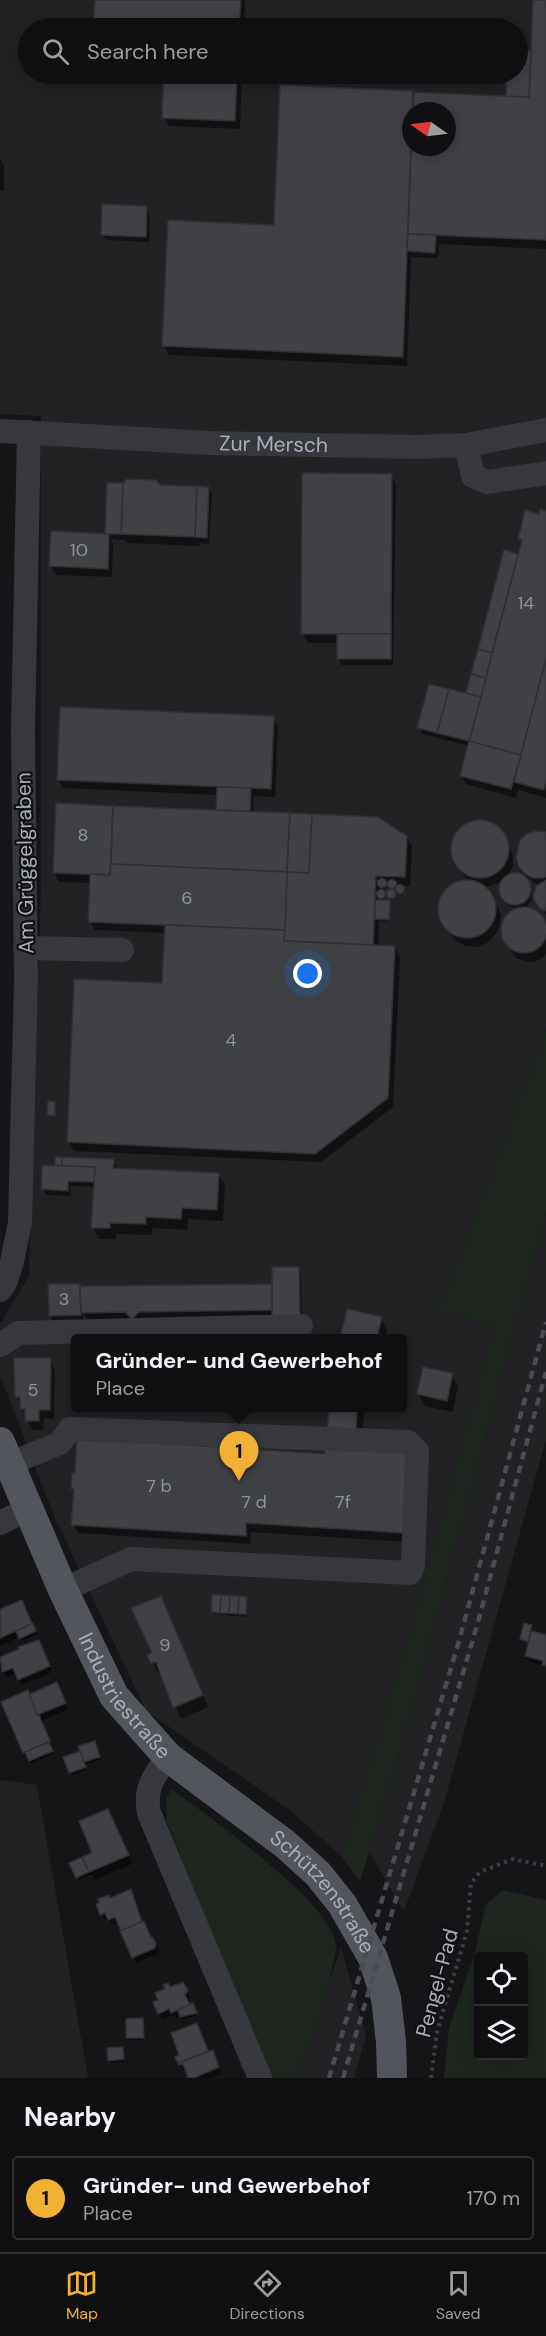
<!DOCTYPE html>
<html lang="en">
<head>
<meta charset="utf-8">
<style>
  body { margin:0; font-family:"DM Sans",sans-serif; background:#19191b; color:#f1f3f6 }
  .controls { position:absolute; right:18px; bottom:18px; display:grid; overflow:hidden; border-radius:6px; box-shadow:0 3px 15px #0003 }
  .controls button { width:54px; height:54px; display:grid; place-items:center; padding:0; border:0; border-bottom:2px solid #303032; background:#101012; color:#f1f3f6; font:30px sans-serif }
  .compass { position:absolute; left:402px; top:102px; width:54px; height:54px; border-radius:50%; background:#101012; box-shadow:0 3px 15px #0003; rotate:284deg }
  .you { position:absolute; left:308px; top:974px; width:21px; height:21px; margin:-15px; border:4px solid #fff; border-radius:50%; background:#1a73e8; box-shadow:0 0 0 9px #1a73e833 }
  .badge { display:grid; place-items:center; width:39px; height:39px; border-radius:50%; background:#f2b134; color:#111; font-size:20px; font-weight:700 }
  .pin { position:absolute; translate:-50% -50px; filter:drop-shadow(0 2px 3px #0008) }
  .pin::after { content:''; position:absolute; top:32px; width:21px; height:18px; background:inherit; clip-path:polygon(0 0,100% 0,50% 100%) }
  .popup { position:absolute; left:71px; top:1334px; width:336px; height:78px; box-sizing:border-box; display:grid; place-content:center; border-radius:6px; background:#101012; filter:drop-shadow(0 2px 4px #0005); font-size:20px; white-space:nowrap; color:#9c9d9f }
  .popup b { font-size:22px; color:#f1f3f6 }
  .popup::after { content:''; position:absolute; left:50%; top:100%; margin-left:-12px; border:12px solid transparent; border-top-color:#101012 }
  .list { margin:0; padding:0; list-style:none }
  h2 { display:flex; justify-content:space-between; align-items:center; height:78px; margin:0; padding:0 24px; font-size:26px }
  h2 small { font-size:20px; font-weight:400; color:#9c9d9f }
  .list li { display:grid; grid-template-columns:39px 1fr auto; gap:18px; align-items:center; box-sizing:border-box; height:84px; margin:0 12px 12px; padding:0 12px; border:2px solid #303032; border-radius:6px }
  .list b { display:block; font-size:22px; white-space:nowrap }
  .list p { margin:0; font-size:20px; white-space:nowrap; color:#9c9d9f }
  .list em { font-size:20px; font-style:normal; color:#9c9d9f }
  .icon { flex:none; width:33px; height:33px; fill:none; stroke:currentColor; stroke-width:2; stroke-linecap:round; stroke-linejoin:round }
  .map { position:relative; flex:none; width:546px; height:2078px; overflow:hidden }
  .search { position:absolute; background:#101012; box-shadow:0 3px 15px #0003; left:18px; right:18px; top:18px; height:66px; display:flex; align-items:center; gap:15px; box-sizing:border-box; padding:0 21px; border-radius:33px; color:#9c9d9f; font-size:22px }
  .sheet { height:174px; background:#101012 }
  nav { display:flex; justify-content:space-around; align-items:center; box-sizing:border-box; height:84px; border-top:2px solid #303032; background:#101012; font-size:16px; color:#9c9d9f }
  nav a { display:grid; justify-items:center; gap:3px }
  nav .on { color:#f2b134 }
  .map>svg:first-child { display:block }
  .built { fill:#222225; fill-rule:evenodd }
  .green { fill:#1e261f; fill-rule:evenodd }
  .shadow { fill:#0007; fill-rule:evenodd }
  .building { fill:#404145; stroke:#303034; stroke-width:1.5 }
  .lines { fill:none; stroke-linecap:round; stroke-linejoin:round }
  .path { stroke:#3d3f44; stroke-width:4; stroke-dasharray:3 4.5; stroke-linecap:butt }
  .minor { stroke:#37383d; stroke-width:24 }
  .major { stroke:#53555c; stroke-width:30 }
  .rail { stroke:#4a4c52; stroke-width:4.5; stroke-dasharray:8 6; stroke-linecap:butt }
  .labels { text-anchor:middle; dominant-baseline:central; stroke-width:4.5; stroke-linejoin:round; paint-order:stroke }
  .number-label { font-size:18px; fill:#8e929b }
  .street-label { font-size:21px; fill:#a8adb8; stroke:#111113 }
</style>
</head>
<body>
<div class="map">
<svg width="546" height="2078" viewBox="0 0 546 2078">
  <rect width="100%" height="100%" fill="#161618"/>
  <g class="built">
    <path d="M0,0h546v1030l-108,281 57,16 -82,294 -72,235 -50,-45 -145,-100 -91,-193 -55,-143v-51l29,-48 12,-390v-470l-41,-2zM28,28h490v46h-490zM411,111h36v36h-36zM76,1338h327v70h-327z"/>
    <polygon points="546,1214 546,1440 444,1803 404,1911 369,1852 409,1720"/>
    <polygon points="0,1780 37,1785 88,2078 0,2078"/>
    <polygon points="341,1947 366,2036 354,2078 297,2078"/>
  </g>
  <g class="green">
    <polygon points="546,1030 546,1214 409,1720 360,1882 341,1856 413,1621 494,1327 438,1311"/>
    <path d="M172,1789c35,27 163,115 164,157 0,6 -2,12 -3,18 -7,39 -23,76 -36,114h-28l-102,-256 -1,-24z"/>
    <path d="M503,1890l43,10v178h-102l5,-50 25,-73 12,-51zM478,1956h46v100h-46z"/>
  </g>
  <g class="shadow">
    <polygon points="96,0 245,0 244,28 95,28"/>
    <path d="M535,0h11v249l-107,-5 -1,14 -27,-1 -4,109 -238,-11 -5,-9 111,-119 6,-141 227,11 1,-23h9v-23l15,1zM411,111h36v36h-36z"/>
    <polygon points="89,74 242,74 240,129 169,126 164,117 165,82 90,79"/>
    <polygon points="0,159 4,166 4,191 0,191"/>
    <polygon points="147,208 150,214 149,242 106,240 102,234"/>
    <polygon points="391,475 396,484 393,665 342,665 338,659 338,643 308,643 303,634"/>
    <polygon points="159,486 208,488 212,494 209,544 199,543 199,546 127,543 125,540 111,539 113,544 112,577 56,575 51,566 107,535"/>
    <polygon points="546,513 546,798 518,790 516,798 466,784 461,775 469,746 423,734 419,728 470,696 468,693 517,555 519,558 522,544 520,539 540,516"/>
    <polygon points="273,718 278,727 275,797 254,796 253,813 406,837 412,846 410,886 396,885 395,889 391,888 390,885 386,884 385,889 380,888 380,892 383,892 385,898 377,900 389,902 390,904 389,922 379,921 378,947 395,947 400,956 393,1107 321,1162 74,1151 69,1142 164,984 166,933 95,930 90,921 91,883 59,882 54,873 57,805 217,811 218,795 63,788 58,779"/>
    <polygon points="475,821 486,821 496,826 504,834 513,855 513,866 508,876 518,875 527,881 531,888 532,899 526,908 537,912 546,924 546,954 541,959 533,962 524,961 516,958 505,941 502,924 515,909 506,903 502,896 500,883 484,887 491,894 501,914 500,925 495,935 487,943 477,947 466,946 456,941 443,923 439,913 440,902 444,892 453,885 468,881 455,864 452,853 452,842 457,832 465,825"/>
    <polygon points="546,833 546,914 534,897 537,885 526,876 517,858 521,841"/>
    <polygon points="399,887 403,888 403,895 400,894"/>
    <polygon points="393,892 395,899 392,899 390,893"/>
    <polygon points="57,1158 113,1161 118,1169 218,1174 225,1185 223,1221 188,1219 187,1230 152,1228 152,1235 116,1234 116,1239 99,1239 92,1227 95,1187 71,1186 70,1196 46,1195 43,1189 56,1167"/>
    <polygon points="298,1268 301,1274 302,1321 88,1321 83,1314 83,1321 53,1321 50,1315 81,1288 273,1285"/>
    <polygon points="348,1311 381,1318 387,1330 385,1338 342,1338"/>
    <polygon points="50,1360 55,1369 54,1419 44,1418 43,1430 32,1430 16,1396"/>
    <polygon points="452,1375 458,1386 453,1412 425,1406 418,1394"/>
    <polygon points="124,1408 140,1408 140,1410 125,1409"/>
    <polygon points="144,1408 168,1408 168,1410"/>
    <polygon points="330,1408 364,1408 362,1446 329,1433"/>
    <polygon points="407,1454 407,1542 251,1532 250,1544 78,1533 73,1524 75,1493 72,1489 327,1455"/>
    <polygon points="160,1598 208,1707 181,1719 162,1674 159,1675 149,1655 154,1654"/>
    <polygon points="246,1598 247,1617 214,1614 213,1612"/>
    <polygon points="25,1608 37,1634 21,1641 20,1637 0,1645 0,1611"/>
    <polygon points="531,1627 532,1633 546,1636 546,1668 545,1666 530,1662 526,1656 529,1644 521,1639"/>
    <polygon points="42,1648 52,1672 22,1685 16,1673 7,1677 2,1669 0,1670 0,1659 21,1650"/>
    <polygon points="60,1690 68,1709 41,1721 53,1754 31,1763 24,1752 30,1696"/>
    <polygon points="96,1745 101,1759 84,1765 86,1770 72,1775 70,1772 82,1752"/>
    <polygon points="108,1810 132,1864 95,1880 92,1874 78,1880 77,1877 94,1854"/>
    <polygon points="134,1897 140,1913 137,1914 158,1950 158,1954 136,1963 118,1922 112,1925 109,1918 105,1920 102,1914 110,1900"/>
    <polygon points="182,1984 190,1997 188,2001 190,2006 192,2005 197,2016 183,2019 181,2016 176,2018 174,2015 162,2019 159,2013 170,1989"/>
    <polygon points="142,2020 144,2040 129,2040 128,2038"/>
    <polygon points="199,2030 208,2053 215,2057 222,2074 211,2078 190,2078 186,2069 183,2070 177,2058"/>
    <polygon points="123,2051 124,2062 111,2063 109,2060"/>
  </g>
  <g class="building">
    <polygon points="95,0 241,0 239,28 93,28"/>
    <polygon points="533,0 546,0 546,240 408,234 411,147 447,147 447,111 413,111 414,92 529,97"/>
    <polygon points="518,50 531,51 529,97 506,96 507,74 518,74"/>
    <rect x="88" y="74" width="16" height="3"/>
    <polygon points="158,74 237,74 237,77"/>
    <polygon points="164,74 237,77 235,121 162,118"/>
    <polygon points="280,85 413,91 403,357 162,346 168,220 274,225"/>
    <polygon points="102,204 147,206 146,237 101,235"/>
    <polygon points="408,234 436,235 435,253 407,251"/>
    <polygon points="302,473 392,474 391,634 301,634"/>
    <polygon points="127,479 156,480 160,485 197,486 195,537 121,534 123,483"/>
    <polygon points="107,483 123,483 121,534 105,534"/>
    <polygon points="197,486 209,487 207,538 195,537"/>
    <polygon points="540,509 546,511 546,659 521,755 469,742 522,540 518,539 525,510 539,514"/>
    <polygon points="51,531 109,534 108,569 49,566"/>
    <polygon points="504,550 518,554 492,653 478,649"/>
    <rect x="337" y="634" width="54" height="25"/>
    <polygon points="478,649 492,653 486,678 471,674"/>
    <polygon points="546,659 546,781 544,790 514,782"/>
    <polygon points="471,674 486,678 481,697 466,693"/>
    <polygon points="429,684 449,689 437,733 417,728"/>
    <polygon points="449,689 481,697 469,741 437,733"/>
    <polygon points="60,707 274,716 271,789 57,780"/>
    <polygon points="469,741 521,755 511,789 460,776"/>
    <polygon points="217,787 251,788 250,811 216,810"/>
    <polygon points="56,803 113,806 110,875 53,873"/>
    <polygon points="113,806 290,813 287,872 111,864"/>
    <polygon points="290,813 312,814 309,873 287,872"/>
    <polygon points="312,814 378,817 407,836 405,877 376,876 373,945 284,941 287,872 309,873"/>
    <circle cx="480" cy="849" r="29"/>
    <polygon points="536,831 546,832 546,877 543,878 533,878 525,874 519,867 516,858 520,840 527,834"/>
    <polygon points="111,864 287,872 285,930 88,922 90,874 110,875"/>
    <circle cx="515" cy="889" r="16"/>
    <circle cx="382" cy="883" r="4.5"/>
    <circle cx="392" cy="884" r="4.5"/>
    <circle cx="467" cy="909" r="29"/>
    <polygon points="546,880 546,911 539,908 533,898 536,886"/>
    <circle cx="400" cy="889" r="4.5"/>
    <circle cx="381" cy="894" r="4.5"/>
    <circle cx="391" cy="894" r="4.5"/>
    <polygon points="375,900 390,900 389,920 375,919"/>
    <circle cx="524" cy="930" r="23"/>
    <polygon points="165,925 285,930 284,941 395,946 388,1098 315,1154 67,1142 74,979 162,983"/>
    <polygon points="48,1101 55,1101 55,1116 47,1115"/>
    <polygon points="55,1157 62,1157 62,1166 55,1165"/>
    <polygon points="62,1157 114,1159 113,1168 219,1173 217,1210 182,1208 181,1219 146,1217 146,1224 110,1223 110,1228 91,1228 95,1167 62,1166"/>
    <polygon points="42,1165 95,1167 94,1182 68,1181 68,1191 41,1189"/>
    <polygon points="272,1267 299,1267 300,1316 272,1316"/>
    <polygon points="48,1284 80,1284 81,1315 49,1316"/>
    <polygon points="272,1284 272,1310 139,1312 132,1319 125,1312 81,1313 80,1286"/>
    <polygon points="347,1309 382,1317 377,1338 340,1338"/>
    <polygon points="14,1358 51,1358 50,1410 39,1410 39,1421 25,1421 25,1409 20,1409 20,1397 15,1397"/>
    <polygon points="423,1367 453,1373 447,1401 417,1394"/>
    <polygon points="329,1408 357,1408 356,1435 327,1434"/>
    <polygon points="77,1438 325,1454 325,1448 408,1452 403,1533 246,1523 246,1536 71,1525 74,1489 71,1489 72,1473 75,1473"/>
    <polygon points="212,1595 221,1595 220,1613 211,1612"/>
    <polygon points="221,1595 230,1596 229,1613 220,1613"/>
    <polygon points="161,1596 203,1695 173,1708 156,1662 151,1664 147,1655 152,1653 131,1608"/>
    <polygon points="230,1596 239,1596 238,1614 229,1613"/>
    <polygon points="239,1596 247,1597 246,1614 238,1614"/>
    <polygon points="22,1600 32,1624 0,1638 0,1609"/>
    <polygon points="33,1623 36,1631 19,1639 16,1631"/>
    <polygon points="524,1623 532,1625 528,1642 520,1639"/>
    <polygon points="531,1631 546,1635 546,1666 542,1665 543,1661 525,1656"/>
    <polygon points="39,1640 50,1666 18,1680 13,1668 2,1672 0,1657 19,1649 18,1647"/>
    <polygon points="57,1682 66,1703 37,1715 28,1695"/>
    <polygon points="28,1690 37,1715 39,1715 50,1741 23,1753 1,1702"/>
    <polygon points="95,1741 100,1757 84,1762 78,1746"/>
    <polygon points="49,1742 53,1751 29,1761 25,1752"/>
    <polygon points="80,1751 86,1767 69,1773 63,1757"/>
    <polygon points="108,1809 129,1855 89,1872 82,1857 92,1853 79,1821"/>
    <polygon points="82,1857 89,1872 76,1878 69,1863"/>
    <polygon points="131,1889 142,1922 121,1931 115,1917 108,1920 105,1913 100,1915 96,1904 99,1903 98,1899 109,1895 110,1898"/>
    <polygon points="144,1921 150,1936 153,1938 156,1943 155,1948 132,1958 120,1931"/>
    <polygon points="183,1982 188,1990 185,1995 190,2005 171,2013 169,2009 158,2014 153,2002 158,2000 155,1993 165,1989 163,1985 168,1983 170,1987"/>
    <polygon points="193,2003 197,2013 180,2017 178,2010"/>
    <polygon points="143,2018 144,2038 126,2038 126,2019"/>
    <polygon points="197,2023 208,2051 178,2063 175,2057 179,2055 171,2033"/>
    <polygon points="123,2047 124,2059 108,2061 107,2048"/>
    <polygon points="213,2050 219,2067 194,2078 188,2078 183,2064 179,2065 178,2063"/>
  </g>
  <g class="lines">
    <polyline class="path" points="431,2078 437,2032 467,1931 471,1883 480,1872 513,1859 546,1866"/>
    <g class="minor">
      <path id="s1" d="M0,431l210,12 207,4 49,-2 80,-15"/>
      <polyline points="466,445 473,476 487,482 546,473"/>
      <polyline points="25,948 122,950"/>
      <polyline points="0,1290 5,1283 12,1262 20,1222 26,979 23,730 29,432"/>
      <polyline points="0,1345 19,1333 301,1326"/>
      <polyline points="9,1464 60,1443 70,1429 408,1442 417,1451 413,1566 410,1573 131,1559 63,1590"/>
      <polyline points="0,1523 28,1509"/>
      <path d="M168,1757c-14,18 -24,32 -19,56l111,265"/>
    </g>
    <path class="major" id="s2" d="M0,1442l63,148 51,106 54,61 117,87 33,30 24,30 31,54 13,40 5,44 1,36"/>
    <g class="rail">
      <polyline points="329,2078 459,1641 546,1322"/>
      <polyline points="343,2078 476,1629 546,1372"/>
    </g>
  </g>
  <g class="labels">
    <g class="number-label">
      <text x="79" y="550">10</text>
      <text x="526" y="603">14</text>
      <text x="83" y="835">8</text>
      <text x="187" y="898">6</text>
      <text x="231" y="1040">4</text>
      <text x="64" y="1299">3</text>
      <text x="33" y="1390">5</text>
      <text x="159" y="1486">7 b</text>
      <text x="254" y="1502">7 d</text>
      <text x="343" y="1502">7f</text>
      <text x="165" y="1645">9</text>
    </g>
    <g class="street-label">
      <text stroke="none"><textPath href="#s1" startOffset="274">Zur Mersch</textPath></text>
      <text transform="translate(25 863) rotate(-91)">Am Grüggelgraben</text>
      <text stroke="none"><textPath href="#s2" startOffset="284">Industriestraße</textPath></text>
      <text stroke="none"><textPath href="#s2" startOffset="567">Schützenstraße</textPath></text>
      <text transform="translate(437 1983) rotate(-75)">Pengel-Pad</text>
    </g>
  </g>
</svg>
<div class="controls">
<button><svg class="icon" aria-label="locate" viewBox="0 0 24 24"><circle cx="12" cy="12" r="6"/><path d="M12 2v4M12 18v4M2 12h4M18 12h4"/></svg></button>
<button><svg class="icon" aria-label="layers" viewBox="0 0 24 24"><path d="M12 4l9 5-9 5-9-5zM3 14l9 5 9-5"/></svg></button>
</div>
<svg class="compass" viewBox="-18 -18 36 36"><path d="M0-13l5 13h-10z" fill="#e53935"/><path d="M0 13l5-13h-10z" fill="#9c9d9f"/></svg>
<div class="you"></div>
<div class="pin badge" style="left:239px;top:1481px">1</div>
<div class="popup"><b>Gründer- und Gewerbehof</b>Place</div>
<div class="search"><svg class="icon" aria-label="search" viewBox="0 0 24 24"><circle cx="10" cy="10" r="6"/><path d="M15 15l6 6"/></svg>Search here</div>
</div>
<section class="sheet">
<h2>Nearby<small></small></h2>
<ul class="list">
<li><span class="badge">1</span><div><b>Gründer- und Gewerbehof</b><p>Place</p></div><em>170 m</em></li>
</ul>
</section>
<nav>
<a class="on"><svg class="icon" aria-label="map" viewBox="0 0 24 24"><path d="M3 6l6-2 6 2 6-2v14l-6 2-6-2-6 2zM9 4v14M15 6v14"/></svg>Map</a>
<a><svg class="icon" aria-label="directions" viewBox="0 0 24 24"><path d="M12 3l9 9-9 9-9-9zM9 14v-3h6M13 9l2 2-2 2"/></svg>Directions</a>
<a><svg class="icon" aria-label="saved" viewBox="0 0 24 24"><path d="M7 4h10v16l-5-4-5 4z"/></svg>Saved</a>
</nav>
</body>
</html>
